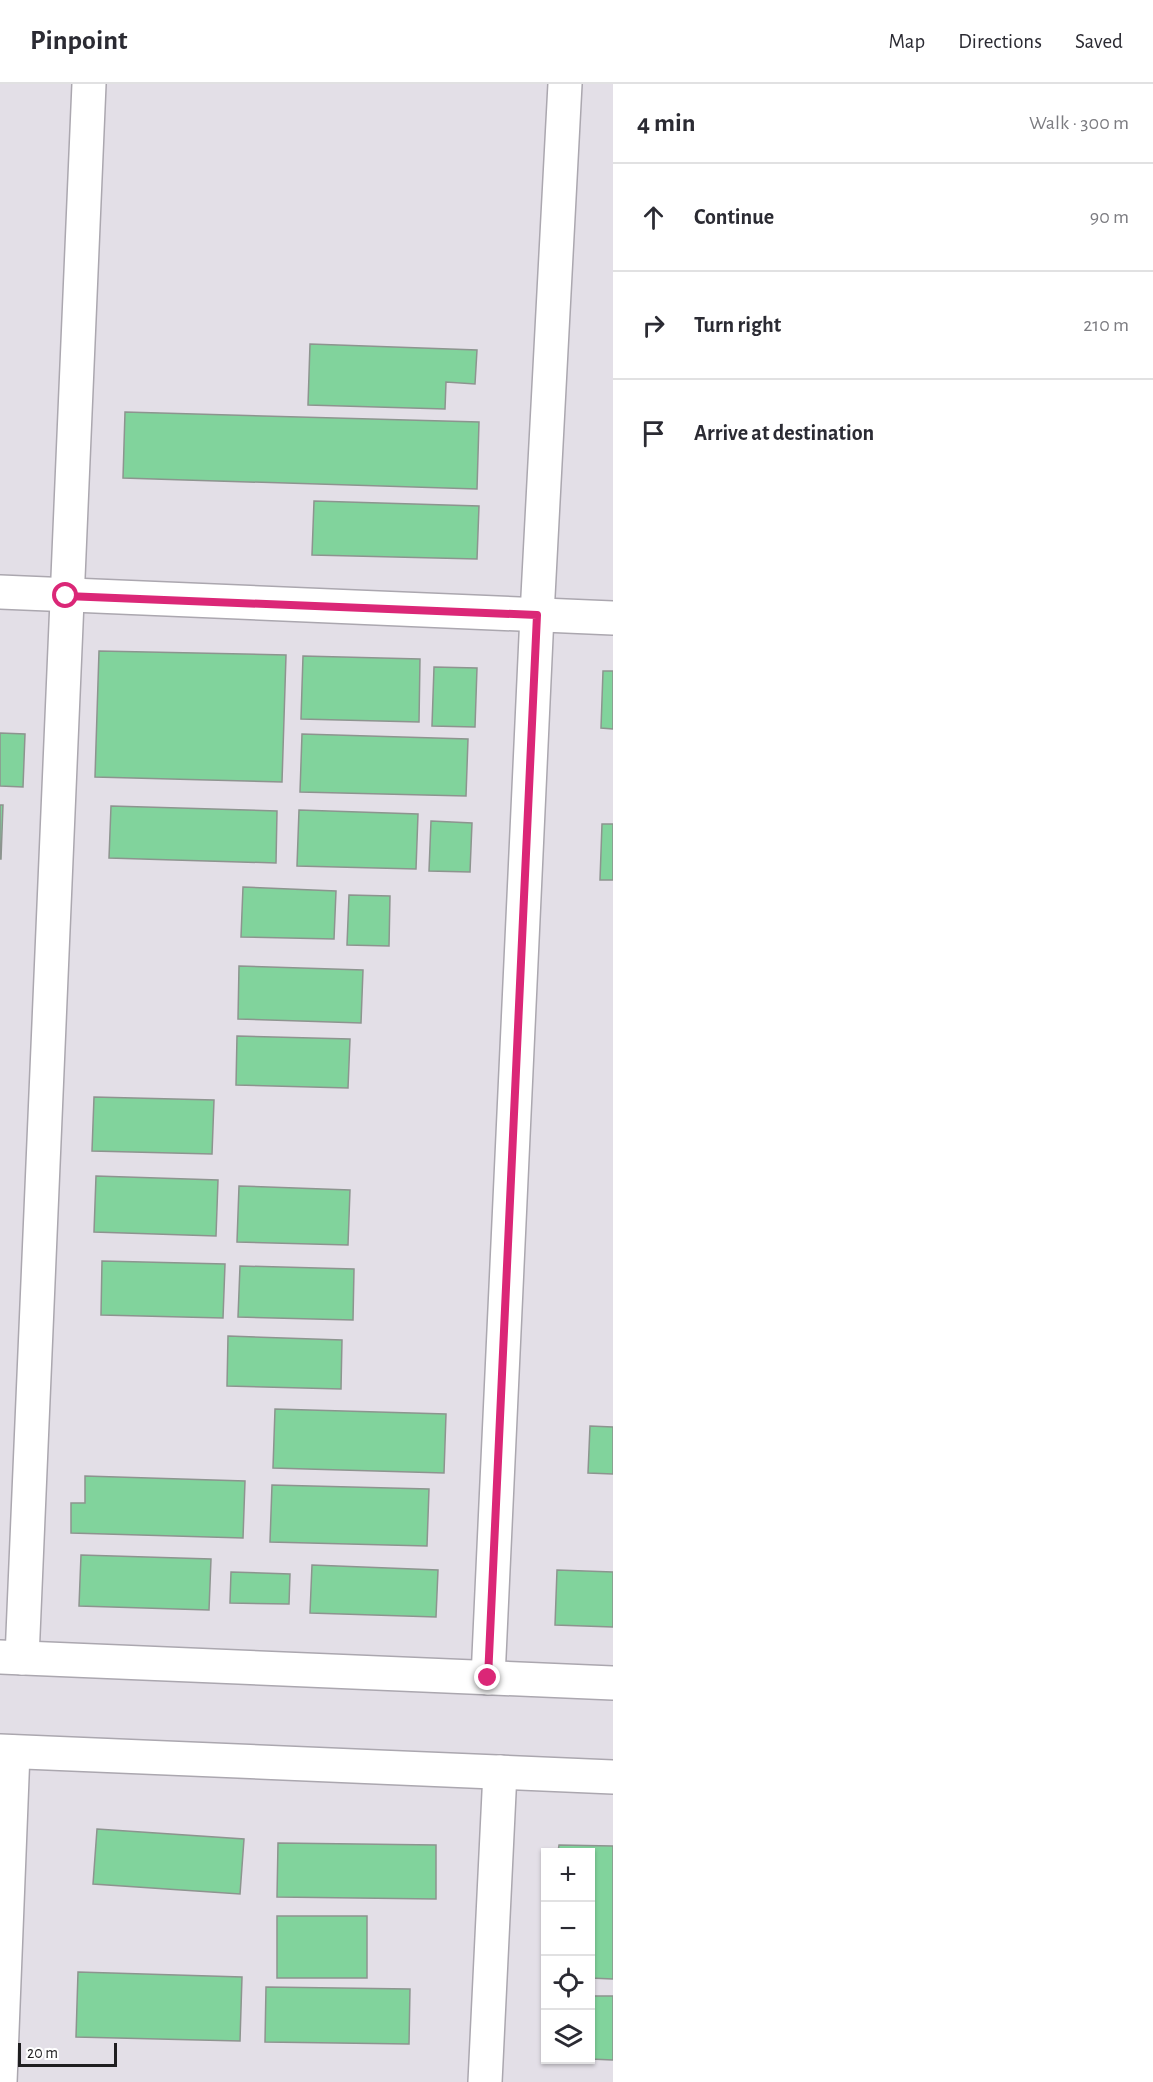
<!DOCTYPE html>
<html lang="en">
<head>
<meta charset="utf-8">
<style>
  body { margin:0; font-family:"Alegreya Sans",sans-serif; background:#f7f7f7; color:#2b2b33 }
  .controls { position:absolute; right:18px; bottom:18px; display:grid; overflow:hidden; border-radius:0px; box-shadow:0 2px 4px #0004 }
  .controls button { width:54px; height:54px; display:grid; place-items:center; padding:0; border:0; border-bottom:2px solid #e1e1e2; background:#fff; color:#2b2b33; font:30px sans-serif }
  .scale { position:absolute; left:18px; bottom:15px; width:99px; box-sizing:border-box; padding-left:6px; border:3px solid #1f1e20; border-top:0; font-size:16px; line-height:21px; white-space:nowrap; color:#1f1e20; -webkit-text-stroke:4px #fff; paint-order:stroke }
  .stop { position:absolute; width:18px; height:18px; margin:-14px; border:4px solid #db2777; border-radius:50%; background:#fff }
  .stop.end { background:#db2777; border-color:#fff; box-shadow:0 2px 6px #0008 }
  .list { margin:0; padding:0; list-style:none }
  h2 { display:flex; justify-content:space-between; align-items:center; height:78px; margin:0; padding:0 24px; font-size:26px }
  h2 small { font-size:20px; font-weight:400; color:#7c7c81 }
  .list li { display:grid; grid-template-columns:39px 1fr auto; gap:18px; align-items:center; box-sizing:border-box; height:108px; padding:0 24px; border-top:2px solid #e1e1e2 }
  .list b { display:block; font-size:22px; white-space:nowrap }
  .list em { font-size:20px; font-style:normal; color:#7c7c81 }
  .icon { flex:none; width:33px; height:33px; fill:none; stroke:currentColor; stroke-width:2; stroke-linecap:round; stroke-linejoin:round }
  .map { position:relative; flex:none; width:613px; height:1998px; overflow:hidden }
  header { display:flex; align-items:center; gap:36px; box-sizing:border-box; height:84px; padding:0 30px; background:#fff; border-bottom:2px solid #e1e1e2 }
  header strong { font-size:28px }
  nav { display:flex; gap:33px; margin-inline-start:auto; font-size:21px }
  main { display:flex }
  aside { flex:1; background:#fff }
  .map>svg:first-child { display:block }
  .building { fill:#81d39c; stroke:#8d948f; stroke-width:1.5 }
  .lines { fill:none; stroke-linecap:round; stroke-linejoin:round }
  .minor-casing { stroke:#aba7af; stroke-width:36 }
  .minor { stroke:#fff; stroke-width:33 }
  .route { stroke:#db2777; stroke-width:8 }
</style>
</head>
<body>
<header>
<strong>Pinpoint</strong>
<nav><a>Map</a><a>Directions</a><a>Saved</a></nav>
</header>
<main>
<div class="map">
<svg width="613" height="1998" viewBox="0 0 613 1998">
  <rect width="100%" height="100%" fill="#e3dfe7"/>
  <g class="building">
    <polygon points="310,260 477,266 475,300 446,298 445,325 308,321"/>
    <polygon points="125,328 479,338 477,405 123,394"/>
    <polygon points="314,417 479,422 477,475 312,471"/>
    <polygon points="99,567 286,571 282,698 95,693"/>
    <polygon points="303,572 420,575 419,638 301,635"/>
    <polygon points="434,583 477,584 475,643 432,642"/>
    <polygon points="603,587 613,587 613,645 601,644"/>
    <polygon points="0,649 25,650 23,703 0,702"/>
    <polygon points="302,650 468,655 466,712 300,708"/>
    <polygon points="0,721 3,721 1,775 0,775"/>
    <polygon points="111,722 277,727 276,779 109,774"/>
    <polygon points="299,726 418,730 416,785 297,782"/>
    <polygon points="431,737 472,739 470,788 429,787"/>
    <polygon points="602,740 613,740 613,796 600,796"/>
    <polygon points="243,803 336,807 334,855 241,853"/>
    <polygon points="349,811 390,812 389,862 347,861"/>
    <polygon points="239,882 363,886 361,939 238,935"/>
    <polygon points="237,952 350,955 348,1004 236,1001"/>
    <polygon points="94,1013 214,1016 212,1070 92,1067"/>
    <polygon points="96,1092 218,1096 216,1152 94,1148"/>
    <polygon points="239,1102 350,1106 348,1161 237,1158"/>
    <polygon points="102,1177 225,1180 223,1234 101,1231"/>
    <polygon points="240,1182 354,1185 353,1236 238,1233"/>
    <polygon points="228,1252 342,1256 341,1305 227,1302"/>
    <polygon points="275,1325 446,1330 444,1389 273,1384"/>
    <polygon points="590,1342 613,1343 613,1390 588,1389"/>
    <polygon points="85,1392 245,1397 243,1454 71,1449 71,1419 85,1419"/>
    <polygon points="272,1401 429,1405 427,1462 270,1458"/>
    <polygon points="81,1471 211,1475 209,1526 79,1522"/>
    <polygon points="312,1481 438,1486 436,1533 310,1529"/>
    <polygon points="557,1486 613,1488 613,1543 555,1541"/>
    <polygon points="231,1488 290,1490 289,1520 230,1519"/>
    <polygon points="97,1745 244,1755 240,1810 93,1800"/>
    <polygon points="278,1759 436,1761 436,1815 277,1813"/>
    <polygon points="559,1761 613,1762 613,1895 590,1894 590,1768 558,1768"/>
    <rect x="277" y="1832" width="90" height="62"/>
    <polygon points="78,1888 242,1893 240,1957 76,1953"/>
    <polygon points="266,1903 410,1905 409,1960 265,1958"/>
    <polygon points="590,1912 613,1912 613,1976 590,1975"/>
  </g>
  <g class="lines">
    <defs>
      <g id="minor">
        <polyline points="0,508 613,534"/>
        <polyline points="0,1573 613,1599"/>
        <polyline points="22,1574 89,0"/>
        <polyline points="488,1594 537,531 565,0"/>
        <polyline points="0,1667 613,1693"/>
        <polyline points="0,1998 13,1668"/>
        <polyline points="485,1998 500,1688"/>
      </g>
    </defs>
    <use href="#minor" class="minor-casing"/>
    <use href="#minor" class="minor"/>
  </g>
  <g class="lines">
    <polyline class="route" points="66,512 537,531 488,1594"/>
  </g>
</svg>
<div class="controls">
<button>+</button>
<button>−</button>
<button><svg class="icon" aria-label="locate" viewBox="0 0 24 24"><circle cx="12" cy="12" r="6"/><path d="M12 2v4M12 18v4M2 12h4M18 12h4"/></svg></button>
<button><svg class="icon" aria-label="layers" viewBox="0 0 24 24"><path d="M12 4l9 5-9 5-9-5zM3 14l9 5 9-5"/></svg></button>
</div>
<div class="scale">20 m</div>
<div class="stop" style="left:66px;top:512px"></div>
<div class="stop end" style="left:488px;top:1594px"></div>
</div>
<aside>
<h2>4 min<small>Walk · 300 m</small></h2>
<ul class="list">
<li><svg class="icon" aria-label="ahead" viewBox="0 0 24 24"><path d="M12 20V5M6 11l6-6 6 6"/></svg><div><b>Continue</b></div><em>90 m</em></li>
<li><svg class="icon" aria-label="right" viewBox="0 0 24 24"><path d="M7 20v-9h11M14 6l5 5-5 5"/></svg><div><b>Turn right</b></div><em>210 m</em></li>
<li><svg class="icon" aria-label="arrive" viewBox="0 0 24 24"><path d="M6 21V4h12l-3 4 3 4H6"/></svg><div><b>Arrive at destination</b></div></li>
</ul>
</aside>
</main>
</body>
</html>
